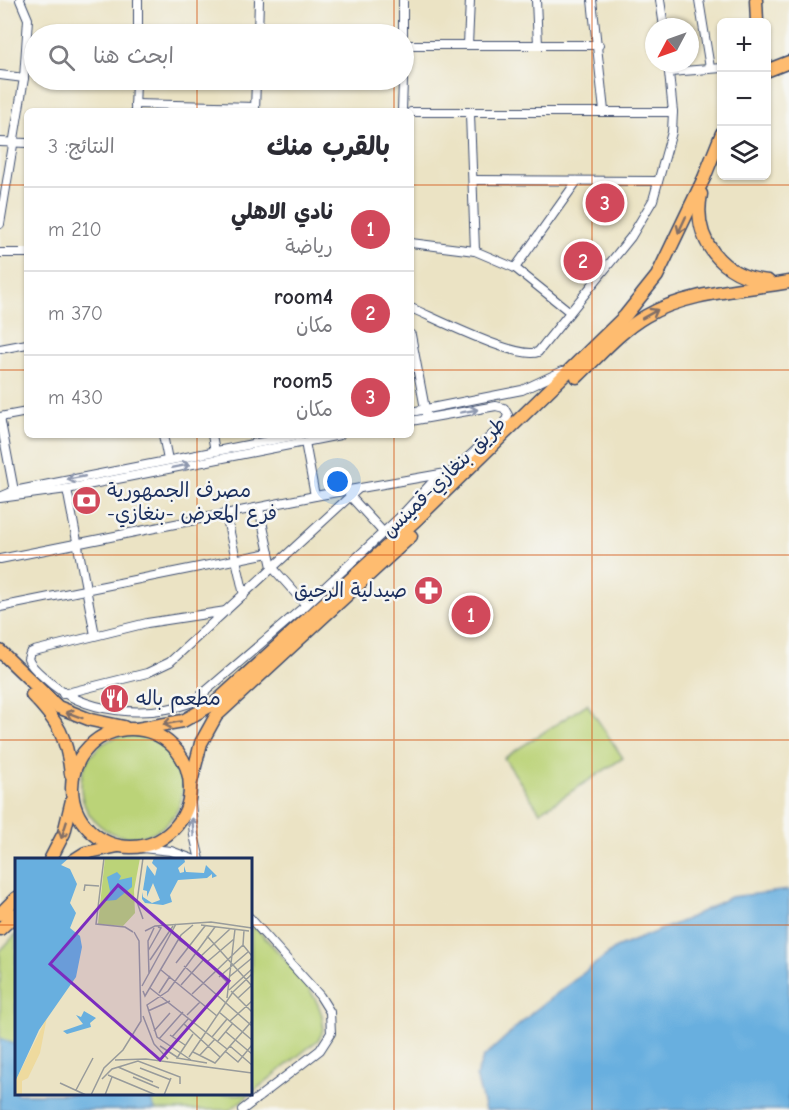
<!DOCTYPE html>
<html lang="ar">
<head>
<meta charset="utf-8">
<style>
  body { margin:0; font-family:"Comic Neue","Playpen Sans Arabic",sans-serif; background:#f7f7f7; color:#2b2b33; direction:rtl }
  .controls { position:absolute; right:18px; top:18px; display:grid; overflow:hidden; border-radius:9px; box-shadow:0 2px 4px #0004 }
  .controls button { width:54px; height:54px; display:grid; place-items:center; padding:0; border:0; border-bottom:2px solid #e1e1e2; background:#fff; color:#2b2b33; font:30px sans-serif }
  .compass { position:absolute; left:645px; top:18px; width:54px; height:54px; border-radius:50%; background:#fff; box-shadow:0 2px 4px #0004; rotate:229deg }
  .you { position:absolute; left:338px; top:482px; width:21px; height:21px; margin:-15px; border:4px solid #fff; border-radius:50%; background:#1a73e8; box-shadow:0 0 0 9px #1a73e833 }
  .badge { display:grid; place-items:center; width:39px; height:39px; border-radius:50%; background:#d1495b; color:#fff; font-size:20px; font-weight:700 }
  .pin { position:absolute; translate:-50% -50%; border:3px solid #fff; box-shadow:0 2px 6px #0006 }
  .list { margin:0; padding:0; list-style:none }
  h2 { display:flex; justify-content:space-between; align-items:center; height:78px; margin:0; padding:0 24px; font-size:26px }
  h2 small { font-size:20px; font-weight:400; color:#7c7c81 }
  .list li { display:grid; grid-template-columns:39px 1fr auto; gap:18px; align-items:center; box-sizing:border-box; height:84px; padding:0 24px; border-top:2px solid #e1e1e2 }
  .list b { display:block; font-size:22px; white-space:nowrap }
  .list p { margin:0; font-size:20px; white-space:nowrap; color:#7c7c81 }
  .list em { font-size:20px; font-style:normal; color:#7c7c81 }
  .icon { flex:none; width:33px; height:33px; fill:none; stroke:currentColor; stroke-width:2; stroke-linecap:round; stroke-linejoin:round }
  .map { position:relative; flex:none; width:789px; height:1110px; overflow:hidden; direction:ltr }
  .search { position:absolute; background:#fff; box-shadow:0 2px 4px #0004; left:24px; top:24px; width:390px; height:66px; display:flex; align-items:center; gap:15px; box-sizing:border-box; padding:0 21px; border-radius:33px; color:#7c7c81; font-size:22px }
  .panel { position:absolute; background:#fff; box-shadow:0 2px 4px #0004; left:24px; top:108px; width:390px; height:330px; border-radius:9px; direction:rtl }
  .map>svg:first-child { display:block }
  .green { fill:#bbd378; stroke:#6b816b; stroke-width:1.5 }
  .water { fill:#68afdf; stroke:#426f9e; stroke-width:1.5 }
  .lines { fill:none; stroke-linecap:round; stroke-linejoin:round }
  .minor-casing { stroke:#3a4a6d; stroke-width:10 }
  .primary-casing { stroke:#3a4a6d; stroke-width:15 }
  .trunk-casing { stroke:#3a4a6d; stroke-width:15 }
  .minor { stroke:#fff; stroke-width:8 }
  .primary { stroke:#febc70; stroke-width:12 }
  .trunk { stroke:#febc70; stroke-width:12 }
  .oneway { stroke:#816e66 }
  .oneway2 { stroke:#8d97ae }
  .grid { fill:none; stroke:#d45514; stroke-width:1.5; stroke-opacity:0.55 }
  .labels { text-anchor:middle; dominant-baseline:central; stroke-width:5; stroke-linejoin:round; paint-order:stroke }
  .street-label { font-size:20px; fill:#1b2f5e; stroke:#f6f6f2 }
  .poi-label { font-size:20px; fill:#1b2f5e; stroke:#f6f6f2; text-anchor:start }
  .inset-road { fill:none; stroke:#989b9b; stroke-width:1.5 }
  .view { fill:#7b2cbf; fill-opacity:0.15; stroke:#7b2cbf; stroke-width:3 }
  .inset-edge { fill:none; stroke:#1b2f5e; stroke-width:3 }
</style>
</head>
<body>
<div class="map">
<svg width="789" height="1110" viewBox="0 0 789 1110">
  <rect width="100%" height="100%" fill="#f6f6f2"/>
  <filter id="ink" filterUnits="userSpaceOnUse"><feTurbulence type="fractalNoise" baseFrequency=".0167" numOctaves="2"/><feDisplacementMap in="SourceGraphic" scale="12" xChannelSelector="R" yChannelSelector="G"/><feConvolveMatrix kernelMatrix="1 2 1 2 8 2 1 2 1" color-interpolation-filters="sRGB"/></filter>
  <filter id="wash" filterUnits="userSpaceOnUse"><feTurbulence type="fractalNoise" baseFrequency=".008" numOctaves="4" result="noise"/><feDisplacementMap in="SourceGraphic" scale="24" xChannelSelector="R" yChannelSelector="G"/><feGaussianBlur stdDeviation="1.35" result="paint"/><feColorMatrix in="noise" values="0 0 0 0 0 0 0 0 0 0 0 0 0 0 0 0 0 1.4 0 .05"/><feComposite in="paint" operator="in"/></filter>
  <g filter="url(#wash)">
    <rect width="100%" height="100%" fill="#ebe3c4"/>
    <g class="green">
      <polygon points="587,704 623,758 540,812 504,758"/>
      <circle cx="132" cy="786" r="51"/>
      <path d="M251,923c20,23 92,86 67,117l-88,70h-230v-159l16,-17v160h234z"/>
    </g>
    <g class="water">
      <polygon points="789,890 789,1110 485,1110 476,1076 483,1058 533,1012 616,948 687,919 730,897"/>
      <polygon points="0,1038 16,1045 16,1094 149,1094 155,1110 0,1110"/>
    </g>
  </g>
  <g filter="url(#ink)">
    <g class="lines">
      <defs>
        <g id="minor">
          <polyline points="403,0 403,34"/>
          <polyline points="536,0 538,45"/>
          <polyline points="592,0 604,111"/>
          <polyline points="660,0 664,27"/>
          <polyline points="699,0 710,68"/>
          <polyline points="138,34 138,0"/>
          <polyline points="258,34 259,0"/>
          <polyline points="404,45 599,45"/>
          <polyline points="468,45 470,0"/>
          <polyline points="670,72 722,68"/>
          <polyline points="0,75 24,78"/>
          <polyline points="135,104 255,107"/>
          <polyline points="135,111 136,80"/>
          <polyline points="255,111 256,80"/>
          <polyline points="402,111 403,80"/>
          <polyline points="411,112 673,112"/>
          <polyline points="470,114 475,251"/>
          <polyline points="0,142 27,143"/>
          <polyline points="473,180 658,181"/>
          <polyline points="0,224 24,78 28,19 20,0"/>
          <polyline points="411,243 475,251 515,268 570,312"/>
          <polyline points="0,253 27,253"/>
          <polyline points="515,268 577,181"/>
          <path d="M411,308c24,10 106,52 127,44l93,-115 22,-37 19,-68 1,-20 -5,-49"/>
          <polyline points="411,335 426,414"/>
          <polyline points="0,349 27,344"/>
          <polyline points="411,412 522,390 563,371"/>
          <polyline points="0,417 14,491"/>
          <polyline points="0,417 27,412"/>
          <polyline points="411,421 496,406 504,408 508,415 505,423 452,472 415,515"/>
          <polyline points="163,435 168,460"/>
          <polyline points="212,435 215,451"/>
          <polyline points="305,442 315,496"/>
          <polyline points="67,489 95,635"/>
          <polyline points="350,496 383,532"/>
          <polyline points="0,497 14,491 298,435"/>
          <polyline points="0,498 67,489 340,435"/>
          <polyline points="259,508 272,567 306,605"/>
          <polyline points="226,515 244,595"/>
          <polyline points="0,559 315,496 452,472"/>
          <polyline points="0,607 269,553"/>
          <path d="M226,611l-79,12 -113,28 -4,2 -2,6c3,8 11,14 18,20 37,35 100,40 147,23l113,-97 95,-89 37,-40"/>
          <polyline points="63,694 147,673 170,662 358,489"/>
          <polyline points="190,793 194,835 200,860"/>
          <polyline points="132,847 171,851 195,860"/>
          <polyline points="242,1110 320,1050 331,1033 330,1012 320,996 250,918"/>
        </g>
        <g id="primary">
          <path d="M701,194c-9,46 21,83 67,87"/>
          <path d="M577,377c22,-21 43,-46 69,-61 41,-24 97,-26 143,-34"/>
          <polyline points="0,651 58,707 91,720 124,727"/>
          <path d="M32,695c26,26 35,43 39,79"/>
          <circle cx="131" cy="788" r="59"/>
          <polyline points="137,729 183,721 215,703 418,518 625,316 657,276 704,178 722,133"/>
          <polyline points="190,786 201,743 216,716 411,536"/>
          <polyline points="50,860 64,833 72,800"/>
          <polyline points="74,860 85,853 118,846"/>
          <polyline points="0,914 16,898"/>
          <polyline points="0,929 16,914"/>
        </g>
        <g id="trunk">
          <polyline points="756,0 757,22"/>
          <polyline points="766,71 789,62"/>
        </g>
      </defs>
      <use href="#minor" class="minor-casing"/>
      <use href="#primary" class="primary-casing"/>
      <use href="#trunk" class="trunk-casing"/>
      <use href="#minor" class="minor"/>
      <use href="#primary" class="primary"/>
      <use href="#trunk" class="trunk"/>
    </g>
    <defs><path id="oneway-shaft" d="M-6 0H5M1.5-3L5.5 0L1.5 3" fill="none" stroke-width="1.6" stroke-linecap="round" stroke-linejoin="round" transform="scale(1.5)"/></defs>
    <g class="oneway">
      <use href="#oneway-shaft" transform="translate(682 225) rotate(115)"/>
      <use href="#oneway-shaft" transform="translate(650 314) rotate(-29)"/>
      <use href="#oneway-shaft" transform="translate(74 715) rotate(-160)"/>
      <use href="#oneway-shaft" transform="translate(172 723) rotate(170)"/>
      <use href="#oneway-shaft" transform="translate(64 830) rotate(108)"/>
    </g>
    <g class="oneway2">
      <use href="#oneway-shaft" transform="translate(469 411) rotate(-10)"/>
      <use href="#oneway-shaft" transform="translate(181 466) rotate(-11)"/>
      <use href="#oneway-shaft" transform="translate(76 478) rotate(169)"/>
      <use href="#oneway-shaft" transform="translate(193 827) rotate(-94)"/>
    </g>
  </g>
  <path class="grid" d="M197,0v34M394,0v34M592,0v1110M197,80v31M394,80v31M0,185h27M411,185h378M0,370h27M411,370h378M197,435v425M394,435v675M0,555h789M0,740h789M0,925h16M250,925h539M197,1094v16"/>
  <defs>
    <symbol id="bank-disc" viewBox="-11 -11 22 22"><circle r="9.5" fill="#d1495b" stroke="#f6f6f2"/><path d="M-6-4H6V4H-6ZM0-2.3a2.3 2.3 0 1 0 0 4.6a2.3 2.3 0 1 0 0-4.6Z" fill="#fff"/></symbol>
    <symbol id="pharmacy-disc" viewBox="-11 -11 22 22"><circle r="9.5" fill="#d1495b" stroke="#f6f6f2"/><path d="M-2-6h4v4h4v4h-4v4h-4v-4h-4v-4h4Z" fill="#fff"/></symbol>
    <symbol id="restaurant-disc" viewBox="-11 -11 22 22"><circle r="9.5" fill="#d1495b" stroke="#f6f6f2"/><path d="M-5-6h1v4h1v-4h1v4h1v-4h1v5L-1.5 .5V6h-2V.5L-5-1ZM5-6V6H3V1.5H1.5Q1.5-4 5-6Z" fill="#fff"/></symbol>
  </defs>
  <g fill-rule="evenodd">
    <use href="#bank-disc" x="70" y="484" width="33" height="33"/>
    <use href="#pharmacy-disc" x="412" y="574" width="33" height="33"/>
    <use href="#restaurant-disc" x="98" y="682" width="33" height="33"/>
  </g>
  <g class="labels">
    <g class="street-label">
      <text transform="translate(444 477) rotate(-44)">طريق بنغازي-قمينس</text>
    </g>
    <g class="poi-label">
      <text x="107" y="490">مصرف الجمهورية<tspan x="107" dy="23">-فرع المعرض -بنغازي</tspan></text>
      <text x="407" y="590" text-anchor="end">صيدلية الرحيق</text>
      <text x="136" y="698">مطعم باله</text>
    </g>
  </g>
  <g transform="translate(15 858)">
    <rect width="237" height="237" fill="#ebe3c4"/>
    <path d="M90,0h35l-6,32 1,23 -12,13 -25,-2z" fill="#bbd378"/>
    <path d="M32,159l-7,36 -12,25 -6,3v14h-7v-13z" fill="#eeda9e"/>
    <path d="M0,0h54l-8,7 9,4 7,15 -7,19 6,10 -6,15 10,8 2,11 -6,30 -37,53 -24,52zM139,0h30l1,4 -7,6 2,5 4,-1v-6l2,6 18,1 2,-8 11,11 -5,2v-4l-5,4 -29,2 -8,15 2,7 -9,3 -18,-2 -3,-4v-7l1,5 9,6 8,-3 -7,-17 -6,14v-6l-4,-1 4,-25 8,11 2,-8 -5,-5zM102,14l4,4 -2,4 13,-3v10l-16,13 -11,1 5,-10 -3,-14zM69,153l12,7 -6,5 1,4 -24,7 -4,-3 20,-7 -7,-9 5,2z" fill="#68afdf"/>
    <path class="inset-road" d="M89,0l-8,66 29,3 8,5M69,33l1,-6 14,1M128,61l-6,-17 6,-44M186,67l48,6M229,72l-1,15 9,11M130,73l10,-5 56,-4 41,6M192,78l45,50M164,82l16,10 34,34M133,93l13,-23 -3,-1M186,98l29,-27M135,102l23,-34M192,104l27,-23M161,105l29,-37M169,108l68,60M146,112l56,46M134,116l-1,-33 6,-13M204,119l29,-25M214,119l23,-19M166,127l23,-26M127,128l34,-62M135,130l77,61M214,132l23,-21M128,133l2,5 36,-61 12,-10M216,133l21,21M144,135l11,-17M177,136l51,-49M212,140l8,-69M223,140l14,-13M133,153l22,-10M204,154l33,28M172,157l13,-13M128,158l11,28M215,163l22,-20M169,166l36,33M139,173l16,-18M211,174l26,22M178,176l-16,24 30,5M155,177l15,10M157,179l17,-19M197,179l15,-18M144,181l24,-27M202,184l16,-19M139,186l14,15M145,188l17,11M215,188l22,19M210,193l13,11 14,-17M178,194l22,11 37,-42M185,197l15,-16M174,199l44,-65 19,-18M131,201l106,14M100,202l31,-1M176,202l-34,-23 -10,-32 21,-14 47,-64M103,209l35,15M125,210l31,12M93,217l48,20M118,219l26,11M87,221l10,-10 26,-8 42,16v7M45,225l26,12M61,232l17,-32M76,237l13,-27 19,-18 18,-29 -2,-80 -5,-9M90,237l7,-18M149,237l7,-17"/>
    <path class="view" d="M103,27l111,96 -69,79 -110,-96z"/>
    <rect width="237" height="237" class="inset-edge"/>
  </g>
</svg>
<div class="controls">
<button>+</button>
<button>−</button>
<button><svg class="icon" aria-label="layers" viewBox="0 0 24 24"><path d="M12 4l9 5-9 5-9-5zM3 14l9 5 9-5"/></svg></button>
</div>
<svg class="compass" viewBox="-18 -18 36 36"><path d="M0-13l5 13h-10z" fill="#e53935"/><path d="M0 13l5-13h-10z" fill="#7c7c81"/></svg>
<div class="you"></div>
<div class="pin badge" style="left:471px;top:615px">1</div>
<div class="pin badge" style="left:583px;top:261px">2</div>
<div class="pin badge" style="left:605px;top:203px">3</div>
<div class="search"><svg class="icon" aria-label="search" viewBox="0 0 24 24"><circle cx="10" cy="10" r="6"/><path d="M15 15l6 6"/></svg>ابحث هنا</div>
<section class="panel">
<h2>بالقرب منك<small>النتائج: 3</small></h2>
<ul class="list">
<li><span class="badge">1</span><div><b>نادي الاهلي</b><p>رياضة</p></div><em>210 m</em></li>
<li><span class="badge">2</span><div><b>room4</b><p>مكان</p></div><em>370 m</em></li>
<li><span class="badge">3</span><div><b>room5</b><p>مكان</p></div><em>430 m</em></li>
</ul>
</section>
</div>
</body>
</html>
